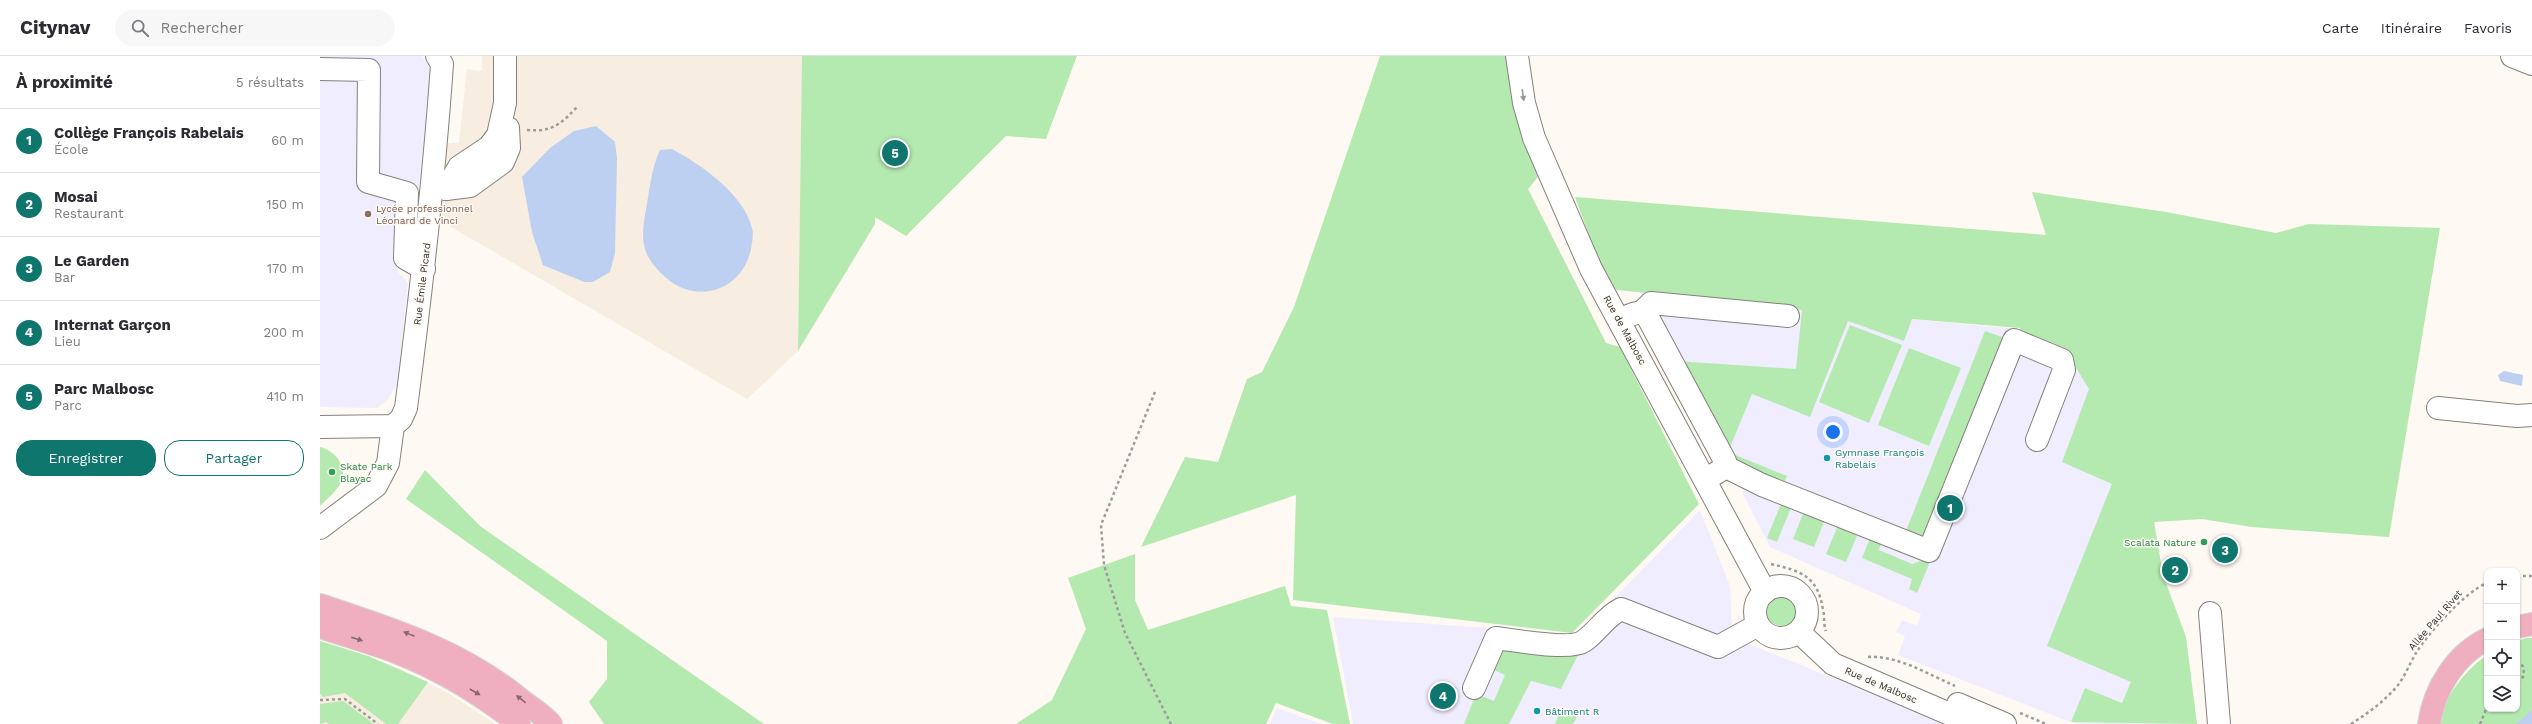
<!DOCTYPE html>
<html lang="fr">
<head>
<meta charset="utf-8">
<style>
  body { margin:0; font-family:"Work Sans",sans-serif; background:#f7f7f7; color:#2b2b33 }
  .controls { position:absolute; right:12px; bottom:12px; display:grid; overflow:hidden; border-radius:8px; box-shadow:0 1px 3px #0004 }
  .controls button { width:36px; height:36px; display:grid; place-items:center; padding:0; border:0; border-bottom:1px solid #e1e1e2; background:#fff; color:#2b2b33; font:20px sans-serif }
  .you { position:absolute; left:1513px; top:376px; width:14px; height:14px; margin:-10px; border:3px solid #fff; border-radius:50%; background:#1a73e8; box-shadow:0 0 0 6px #1a73e833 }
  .badge { display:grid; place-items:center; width:26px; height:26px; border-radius:50%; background:#0f766e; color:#fff; font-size:13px; font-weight:700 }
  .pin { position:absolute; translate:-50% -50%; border:2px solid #fff; box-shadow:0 1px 4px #0006 }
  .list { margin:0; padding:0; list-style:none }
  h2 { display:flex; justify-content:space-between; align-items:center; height:52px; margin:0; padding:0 16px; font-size:17px }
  h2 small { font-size:13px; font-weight:400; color:#7c7c81 }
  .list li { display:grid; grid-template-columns:26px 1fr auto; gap:12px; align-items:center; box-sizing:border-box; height:64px; padding:0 16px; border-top:1px solid #e1e1e2 }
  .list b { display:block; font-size:15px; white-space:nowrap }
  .list p { margin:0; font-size:13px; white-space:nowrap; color:#7c7c81 }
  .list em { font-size:13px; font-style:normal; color:#7c7c81 }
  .actions { display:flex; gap:8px; padding:12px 16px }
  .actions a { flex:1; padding:9px 0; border:1px solid #0f766e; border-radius:16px; text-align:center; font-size:14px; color:#0f766e }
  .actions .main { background:#0f766e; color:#fff }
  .icon { flex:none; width:22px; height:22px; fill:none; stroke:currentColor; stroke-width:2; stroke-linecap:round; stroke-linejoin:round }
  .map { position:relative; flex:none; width:2212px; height:668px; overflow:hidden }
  header { display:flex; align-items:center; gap:24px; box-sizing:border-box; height:56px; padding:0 20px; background:#fff; border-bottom:1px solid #e1e1e2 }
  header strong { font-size:19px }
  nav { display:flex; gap:22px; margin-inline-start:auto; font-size:14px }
  .search { width:280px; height:36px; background:#f7f7f7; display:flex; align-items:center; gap:10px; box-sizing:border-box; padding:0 14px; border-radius:22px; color:#7c7c81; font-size:15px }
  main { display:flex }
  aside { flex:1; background:#fff }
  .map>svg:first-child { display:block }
  .built { fill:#f7ede0 }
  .education { fill:#f0edff }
  .green { fill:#b4e9b0 }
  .water { fill:#bdd0f1 }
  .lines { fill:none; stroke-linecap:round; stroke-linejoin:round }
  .minor-casing { stroke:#86817b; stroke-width:24 }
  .major-casing { stroke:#d6d5d5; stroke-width:24 }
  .path { stroke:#9f9b97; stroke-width:2.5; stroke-dasharray:3 3; stroke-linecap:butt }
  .minor { stroke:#fff; stroke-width:22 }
  .major { stroke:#efafbe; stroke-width:22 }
  .oneway { fill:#989696 }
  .oneway2 { fill:#86686e }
  .education-dot { fill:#8d6e63; stroke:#fef9f2; stroke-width:1.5 }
  .culture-dot { fill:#0f9aa8; stroke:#fef9f2; stroke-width:1.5 }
  .leisure-dot { fill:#2e9e5b; stroke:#fef9f2; stroke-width:1.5 }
  .labels { text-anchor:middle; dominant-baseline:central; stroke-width:3; stroke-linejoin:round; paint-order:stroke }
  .education-label { font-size:10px; fill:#785e54; stroke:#fef9f2; text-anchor:start }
  .street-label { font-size:10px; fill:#302e2c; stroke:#fef9f2 }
  .culture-label { font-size:10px; fill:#0d838f; stroke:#fef9f2; text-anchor:start }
  .leisure-label { font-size:10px; fill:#27864d; stroke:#fef9f2; text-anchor:start }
</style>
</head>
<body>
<header>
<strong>Citynav</strong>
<div class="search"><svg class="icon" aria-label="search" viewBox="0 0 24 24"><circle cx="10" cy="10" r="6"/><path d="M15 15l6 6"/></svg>Rechercher</div>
<nav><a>Carte</a><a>Itinéraire</a><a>Favoris</a></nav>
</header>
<main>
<aside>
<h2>À proximité<small>5 résultats</small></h2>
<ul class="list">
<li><span class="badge">1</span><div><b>Collège François Rabelais</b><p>École</p></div><em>60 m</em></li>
<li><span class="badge">2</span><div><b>Mosai</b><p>Restaurant</p></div><em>150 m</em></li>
<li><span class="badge">3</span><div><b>Le Garden</b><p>Bar</p></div><em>170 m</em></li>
<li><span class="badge">4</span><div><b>Internat Garçon</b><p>Lieu</p></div><em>200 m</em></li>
<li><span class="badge">5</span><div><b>Parc Malbosc</b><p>Parc</p></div><em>410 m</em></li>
</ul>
<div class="actions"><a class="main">Enregistrer</a><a>Partager</a></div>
</aside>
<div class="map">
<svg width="2212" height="668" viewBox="0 0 2212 668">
  <rect width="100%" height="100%" fill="#fef9f2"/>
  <g class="built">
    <polygon points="162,0 482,0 478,295 427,343 121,165 127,87 139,87 147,13 162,15"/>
    <polygon points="0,585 48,600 80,613 130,638 175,668 0,668"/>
  </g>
  <g class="education">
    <polygon points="0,0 102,0 112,15 92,188 74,186 74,204 79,217 88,227 77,329 67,344 57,352 0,351"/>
    <polygon points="1320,236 1386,245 1767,279 1834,466 1843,519 1851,545 1877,668 1756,668 1578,599 1585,580 1576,576 1582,564 1597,570 1601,558 1450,491 1423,438 1424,435 1413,411"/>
    <polygon points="1380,454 1410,530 1412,571 1419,584 1626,668 1033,668 1013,561 1168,572 1256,582"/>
    <polygon points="957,652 1001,668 950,668"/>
  </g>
  <g class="green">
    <polygon points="482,0 757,0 726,83 686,80 586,180 555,161 555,168 478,295"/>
    <polygon points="1060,0 1189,0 1195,51 1218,121 1208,133 1286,287 1300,291 1379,448 1252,577 973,544 976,439 821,491 865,401 898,406 927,323 942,316 974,251"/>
    <polygon points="1712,136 1846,156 1956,177 1989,168 2120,172 2069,481 1932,471 1882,463 1834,466 1843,519 1866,581 1877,668 1751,666 1765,632 1802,647 1811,626 1727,590 1792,428 1742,406 1769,333 1750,302 1698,280 1700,272 1592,263 1584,285 1528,265 1490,361 1432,338 1408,396 1467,420 1463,430 1413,411 1356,305 1476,313 1482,254 1289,233 1255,141 1726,179"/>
    <polygon points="1530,269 1582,289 1549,367 1499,346"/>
    <polygon points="1665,275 1685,282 1606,482 1586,475"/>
    <polygon points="1589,292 1641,312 1609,390 1558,369"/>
    <path d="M0,391c7,2 14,6 18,12 14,21 -4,33 -18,47z"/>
    <polygon points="105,414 160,470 444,668 284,668 269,646 287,623 287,585 86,443"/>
    <polygon points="1463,443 1473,447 1457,486 1447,482"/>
    <polygon points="1485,453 1506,461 1494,491 1473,483"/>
    <polygon points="1519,467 1539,475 1526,506 1506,498"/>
    <polygon points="1551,480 1562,484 1559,494 1592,508 1612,501 1597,537 1589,533 1592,523 1542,502"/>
    <polygon points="815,498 815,544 828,574 965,530 971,550 1007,554 1030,668 1013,668 956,647 946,668 696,668 732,644 766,573 748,522"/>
    <circle cx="1462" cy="554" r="16"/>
    <path d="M2206,582h6v86h-91c2,-28 25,-54 46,-69v54h30v-68z"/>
    <polygon points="0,585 48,600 108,626 78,668 66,668 25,637 3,641 0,638"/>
    <polygon points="1180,588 1260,595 1241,633 1211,625 1189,668 1144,668 1156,638 1174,645 1185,619 1168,611"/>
    <polygon points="23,645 54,668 9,668 6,666 0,668 0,648"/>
    <polygon points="1241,654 1257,661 1253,668 1235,668"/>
  </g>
  <g class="water">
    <polygon points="276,70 295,86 297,102 295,197 290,216 273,226 264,226 223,209 212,176 202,121 230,92 254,75"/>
    <path d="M352,93c28,15 72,45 80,79 2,7 0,14 -1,21 -9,43 -57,57 -88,26 -23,-22 -22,-36 -17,-66 4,-20 5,-40 14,-59z"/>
    <polygon points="2184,315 2203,319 2202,330 2180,325 2178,319"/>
    <polygon points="2212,654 2212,668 2196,668"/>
  </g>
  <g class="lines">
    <defs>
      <g id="minor">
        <polyline points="1197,0 1204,47 1214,82 1271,213 1445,536"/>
        <polyline points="2192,0 2212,8"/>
        <polyline points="0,13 49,14 48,126 87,137 85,202 104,213"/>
        <polyline points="126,133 139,111 169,91 178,79 185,47 185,0"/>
        <polyline points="126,133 150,130 183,106 189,92 188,72"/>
        <polyline points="1322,256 1331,247 1468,260"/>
        <path d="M1300,264c8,-4 18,-10 26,-6l79,147 1,6 -13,8"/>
        <polyline points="2118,352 2197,360 2212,359"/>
        <path d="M0,371l73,-1 8,-7 5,-11c15,-115 28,-229 36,-344l-5,-8"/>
        <polyline points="1406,411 1442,429 1609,495 1694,284 1742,304 1744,314 1717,384"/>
        <polyline points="0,472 56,430 68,407 73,370"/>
        <circle cx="1461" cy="556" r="26"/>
        <polyline points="1890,557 1899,668"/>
        <polyline points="1479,576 1513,608 1653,668"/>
        <path d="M1154,632l22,-50c18,2 74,13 88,3 14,-10 21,-24 37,-32l97,38 40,-22"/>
        <polyline points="1638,648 1685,668"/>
      </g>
      <g id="major">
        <path d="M0,549c72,24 140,45 200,94 10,8 22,15 31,25"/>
        <path d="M0,571c26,9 53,16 78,26 44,17 84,42 121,71"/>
        <polyline points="2197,571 2212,568"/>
        <path d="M2109,668c5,-35 26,-69 58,-85"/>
      </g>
    </defs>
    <use href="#minor" class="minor-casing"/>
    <use href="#major" class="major-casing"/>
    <g class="path">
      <path d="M207,74c25,2 33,-5 50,-23"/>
      <polyline points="835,336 781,469 784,509 805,577 851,668"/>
      <path d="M1451,508c30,7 47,12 52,46 2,7 0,14 3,21"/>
      <polyline points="2197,520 2212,520"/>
      <path d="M1548,601c29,-2 60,17 87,29"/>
      <polyline points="2197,605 2201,607 2204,613 2203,621 2197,627"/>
      <polyline points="0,644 25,643 58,668"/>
      <polyline points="1700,657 1726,668"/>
      <path d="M2031,668c17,-11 34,-23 47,-39 7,-9 12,-22 18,-32 13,-21 49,-61 71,-70"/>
      <polyline points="2160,668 2167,651"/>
    </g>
    <use href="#minor" class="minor"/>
    <use href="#major" class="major"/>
  </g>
  <defs><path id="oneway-solid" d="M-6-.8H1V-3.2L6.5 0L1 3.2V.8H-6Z"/></defs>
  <use class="oneway" href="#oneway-solid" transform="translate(1203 39) rotate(82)"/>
  <g class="oneway2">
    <use href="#oneway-solid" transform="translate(89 578) rotate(-158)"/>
    <use href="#oneway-solid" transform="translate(37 583) rotate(18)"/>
    <use href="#oneway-solid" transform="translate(155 636) rotate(30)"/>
    <use href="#oneway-solid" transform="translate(201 643) rotate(-141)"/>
  </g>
  <circle class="education-dot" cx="48" cy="158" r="4"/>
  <g class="culture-dot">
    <circle cx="1507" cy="402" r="4"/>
    <circle cx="1217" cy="655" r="4"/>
  </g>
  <g class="leisure-dot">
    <circle cx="12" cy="416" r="4"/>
    <circle cx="1884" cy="486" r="4"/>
  </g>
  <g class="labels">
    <g class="education-label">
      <text x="56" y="152">Lycée professionnel<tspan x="56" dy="12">Léonard de Vinci</tspan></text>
    </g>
    <g class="street-label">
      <text transform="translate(102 228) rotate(-83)">Rue Émile Picard</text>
      <text transform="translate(1305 274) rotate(61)">Rue de Malbosc</text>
      <text transform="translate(2115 564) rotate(-49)">Allée Paul Rivet</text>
      <text transform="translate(1561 629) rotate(23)">Rue de Malbosc</text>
    </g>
    <g class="culture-label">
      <text x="1515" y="396">Gymnase François<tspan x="1515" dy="12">Rabelais</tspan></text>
      <text x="1225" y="655">Bâtiment R</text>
    </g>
    <g class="leisure-label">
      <text x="20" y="410">Skate Park<tspan x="20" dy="12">Blayac</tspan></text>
      <text x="1876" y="486" text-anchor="end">Scalata Nature</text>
    </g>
  </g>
</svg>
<div class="controls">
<button>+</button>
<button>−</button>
<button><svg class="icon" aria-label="locate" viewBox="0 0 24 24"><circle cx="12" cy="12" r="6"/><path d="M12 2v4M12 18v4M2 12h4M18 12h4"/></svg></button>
<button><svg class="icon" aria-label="layers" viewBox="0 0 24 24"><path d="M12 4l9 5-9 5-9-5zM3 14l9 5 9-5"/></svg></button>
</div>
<div class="you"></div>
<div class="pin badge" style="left:1630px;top:452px">1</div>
<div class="pin badge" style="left:1855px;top:514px">2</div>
<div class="pin badge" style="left:1905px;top:494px">3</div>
<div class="pin badge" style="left:1123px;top:640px">4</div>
<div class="pin badge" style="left:575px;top:97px">5</div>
</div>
</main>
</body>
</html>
